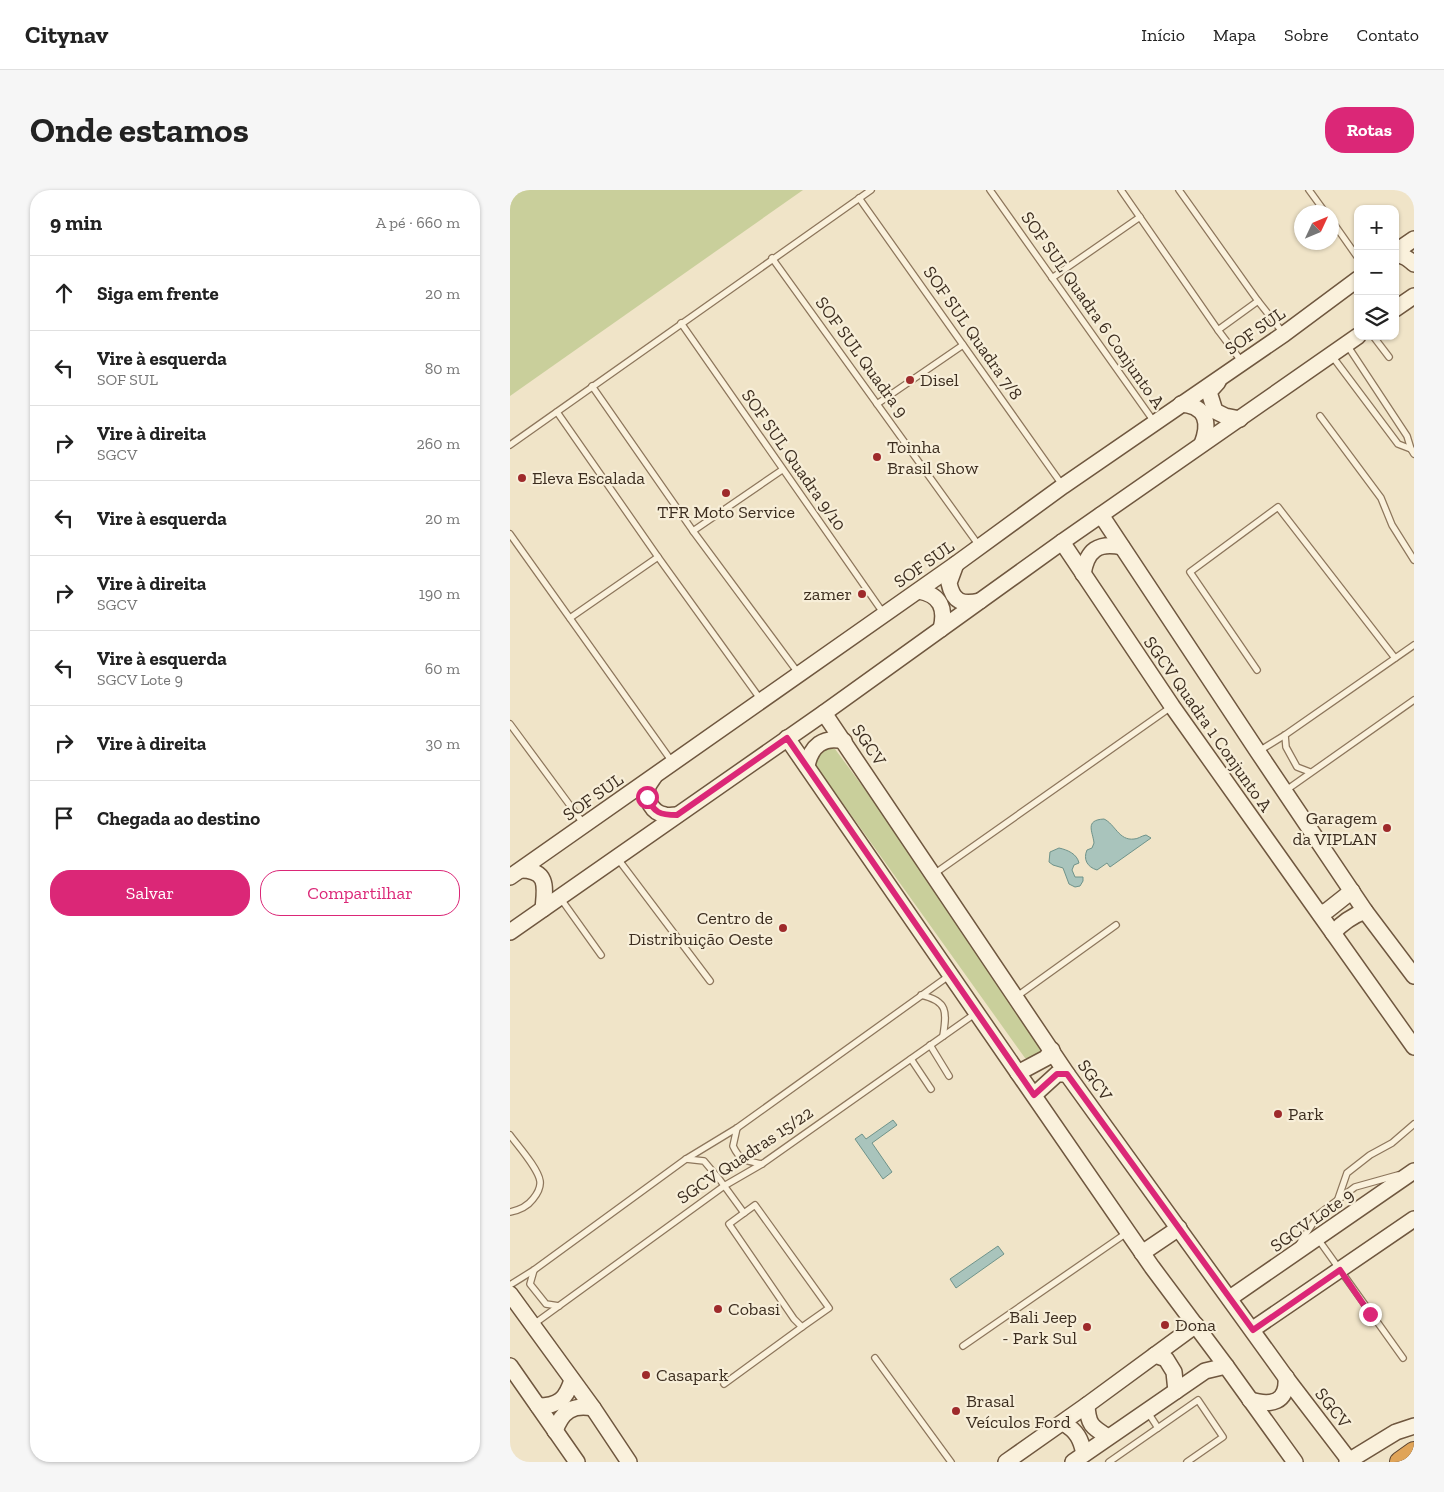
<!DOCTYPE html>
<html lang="pt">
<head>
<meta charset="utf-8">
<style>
  body { margin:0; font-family:"Zilla Slab",serif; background:#f6f6f6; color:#222 }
  .controls { position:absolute; right:15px; top:15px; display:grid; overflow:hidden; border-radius:10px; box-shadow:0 1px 4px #0004 }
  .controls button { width:45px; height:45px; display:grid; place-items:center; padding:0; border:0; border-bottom:1px solid #e0e0e0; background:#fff; color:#222; font:25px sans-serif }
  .compass { position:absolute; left:784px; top:15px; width:45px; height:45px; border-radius:50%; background:#fff; box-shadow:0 1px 4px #0004; rotate:46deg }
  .stop { position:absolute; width:15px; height:15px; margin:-11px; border:4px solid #db2777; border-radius:50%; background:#fff }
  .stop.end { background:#db2777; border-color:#fff; box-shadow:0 1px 5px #0008 }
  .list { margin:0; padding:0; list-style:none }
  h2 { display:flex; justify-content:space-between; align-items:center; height:65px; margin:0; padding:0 20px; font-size:21px }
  h2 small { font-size:16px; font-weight:400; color:#767676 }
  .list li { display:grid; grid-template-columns:32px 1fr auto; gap:15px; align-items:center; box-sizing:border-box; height:75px; padding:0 20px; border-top:1px solid #e0e0e0 }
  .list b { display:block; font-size:19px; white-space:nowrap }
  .list p { margin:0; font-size:16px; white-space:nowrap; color:#767676 }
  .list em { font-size:16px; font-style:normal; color:#767676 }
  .actions { display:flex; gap:10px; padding:15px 20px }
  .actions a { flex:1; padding:11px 0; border:1px solid #db2777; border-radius:20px; text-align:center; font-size:18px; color:#db2777 }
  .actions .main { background:#db2777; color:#fff }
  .icon { flex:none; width:28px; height:28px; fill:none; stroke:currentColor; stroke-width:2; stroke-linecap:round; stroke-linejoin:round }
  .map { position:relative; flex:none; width:904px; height:1272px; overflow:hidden; border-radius:20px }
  header { display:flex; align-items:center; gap:30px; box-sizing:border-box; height:70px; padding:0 25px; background:#fff; border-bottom:1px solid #e0e0e0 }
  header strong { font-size:24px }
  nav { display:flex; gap:28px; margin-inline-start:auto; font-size:18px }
  .intro { display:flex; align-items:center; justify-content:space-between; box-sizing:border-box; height:120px; padding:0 30px }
  h1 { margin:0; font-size:35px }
  .button { padding:12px 22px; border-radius:20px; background:#db2777; color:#fff; font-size:18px; font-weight:700 }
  main { display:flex; gap:30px; padding:0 30px }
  aside { flex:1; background:#fff; border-radius:20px; box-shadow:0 1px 4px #0004 }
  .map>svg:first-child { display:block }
  .green { fill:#c9cf9b }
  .water { fill:#a9c4bc; stroke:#6f938a }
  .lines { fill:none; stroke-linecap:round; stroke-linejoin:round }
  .lane-casing { stroke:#8d765c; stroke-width:8 }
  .secondary-casing { stroke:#6f573f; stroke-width:18 }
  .highway-casing { stroke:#5b4430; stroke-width:22 }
  .lane { stroke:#faf1dc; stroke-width:5.5 }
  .secondary { stroke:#faf1dc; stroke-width:15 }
  .highway { stroke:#e0a458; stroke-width:20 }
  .route { stroke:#db2777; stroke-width:6 }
  .poi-dot { fill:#9e2a2b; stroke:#f7eed8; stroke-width:2 }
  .labels { text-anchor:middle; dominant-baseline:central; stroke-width:4.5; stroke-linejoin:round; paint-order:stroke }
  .street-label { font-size:18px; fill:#3d2e20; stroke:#f7eed8 }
  .poi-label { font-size:18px; fill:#3d2e20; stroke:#f7eed8; text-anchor:start }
</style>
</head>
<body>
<header>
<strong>Citynav</strong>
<nav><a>Início</a><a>Mapa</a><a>Sobre</a><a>Contato</a></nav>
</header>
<div class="intro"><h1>Onde estamos</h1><a class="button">Rotas</a></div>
<main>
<aside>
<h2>9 min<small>A pé · 660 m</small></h2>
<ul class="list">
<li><svg class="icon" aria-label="ahead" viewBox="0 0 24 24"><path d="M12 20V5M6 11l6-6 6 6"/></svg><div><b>Siga em frente</b></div><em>20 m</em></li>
<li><svg class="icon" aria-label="left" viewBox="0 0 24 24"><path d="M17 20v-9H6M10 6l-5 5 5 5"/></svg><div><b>Vire à esquerda</b><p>SOF SUL</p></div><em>80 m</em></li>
<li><svg class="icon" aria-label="right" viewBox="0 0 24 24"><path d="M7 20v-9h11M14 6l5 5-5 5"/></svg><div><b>Vire à direita</b><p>SGCV</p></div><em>260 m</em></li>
<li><svg class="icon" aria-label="left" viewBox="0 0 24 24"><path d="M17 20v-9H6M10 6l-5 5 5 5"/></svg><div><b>Vire à esquerda</b></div><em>20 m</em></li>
<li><svg class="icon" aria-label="right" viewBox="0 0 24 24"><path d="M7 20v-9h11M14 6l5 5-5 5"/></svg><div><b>Vire à direita</b><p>SGCV</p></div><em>190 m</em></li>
<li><svg class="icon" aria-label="left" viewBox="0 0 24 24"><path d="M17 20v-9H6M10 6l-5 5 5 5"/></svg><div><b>Vire à esquerda</b><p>SGCV Lote 9</p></div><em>60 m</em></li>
<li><svg class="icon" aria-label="right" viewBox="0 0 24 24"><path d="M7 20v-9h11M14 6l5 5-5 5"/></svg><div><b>Vire à direita</b></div><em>30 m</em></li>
<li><svg class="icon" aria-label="arrive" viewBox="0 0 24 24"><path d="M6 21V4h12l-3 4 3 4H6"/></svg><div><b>Chegada ao destino</b></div></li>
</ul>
<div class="actions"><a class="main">Salvar</a><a>Compartilhar</a></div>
</aside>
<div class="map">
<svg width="904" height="1272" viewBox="0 0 904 1272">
  <rect width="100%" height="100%" fill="#f0e4c8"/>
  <g class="green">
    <polygon points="0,0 293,0 0,206"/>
    <polygon points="321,557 325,559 362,609 380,625 437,720 530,851 534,862 520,869 515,868 304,573 305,564"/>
  </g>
  <g class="water">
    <path d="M594,629c11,5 15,22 30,20 4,0 7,-3 12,-4l5,3 -41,29 -3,-4 -10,7c-10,-3 -14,-11 -10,-20l5,-2 2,-5c-1,-11 -10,-23 10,-24z"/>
    <path d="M549,658c9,2 18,6 20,15l-5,2 -2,5 3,7h8v4l-3,5 -5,1 -6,-3 -6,-16 -10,-3 -4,-3 1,-10z"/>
    <polygon points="383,930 387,935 362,953 382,982 373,989 345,949 352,944 356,949"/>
    <polygon points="488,1056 494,1064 446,1098 440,1089"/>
  </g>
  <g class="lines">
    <defs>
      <g id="lane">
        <polyline points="480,0 645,233"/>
        <polyline points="611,0 708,140 732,172"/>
        <polyline points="669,0 748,111 774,144"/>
        <polyline points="799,0 815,22"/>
        <polyline points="349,8 553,296"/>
        <polyline points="822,31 848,68"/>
        <polyline points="262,68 470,357"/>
        <polyline points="542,88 630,27"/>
        <polyline points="171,133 374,424"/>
        <polyline points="708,140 748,111"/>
        <polyline points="863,146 879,167"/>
        <polyline points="837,155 897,246 901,259 904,264"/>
        <polyline points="822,166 888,254 901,259"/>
        <polyline points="82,196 183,341 289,484"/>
        <polyline points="367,214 453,155"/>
        <polyline points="47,222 148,367 251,510"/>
        <polyline points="810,226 871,308 882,335 904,370"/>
        <polyline points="0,255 361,0"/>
        <polyline points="183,341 272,280"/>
        <polyline points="0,344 163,573"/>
        <polyline points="60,428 148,367"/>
        <polyline points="747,480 680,382 768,317 885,468"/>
        <polyline points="0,534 73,633"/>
        <polyline points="775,545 776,557 787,577 800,582"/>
        <polyline points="749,561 775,545 904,455"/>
        <polyline points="775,601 904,510"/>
        <polyline points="108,669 200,791"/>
        <polyline points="424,684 661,517"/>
        <polyline points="51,709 91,765"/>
        <path d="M411,805c27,6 26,17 22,41"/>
        <polyline points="506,807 606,735"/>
        <polyline points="420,855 439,886"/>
        <polyline points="401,869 421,899"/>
        <path d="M227,938l-4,18c7,15 13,15 29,18"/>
        <path d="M0,945c8,11 28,33 30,46 1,7 -3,13 -7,18 -6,8 -13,11 -23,13"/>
        <polyline points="176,969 194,971 210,990 234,1023"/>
        <polyline points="828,1009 837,983 860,965 882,953 904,934"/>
        <polygon points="245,1015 319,1118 292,1137 284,1129 219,1034"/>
        <polyline points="808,1049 893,1168"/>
        <polyline points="788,1056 809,1024 845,997 888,985"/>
        <polyline points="24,1080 20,1094 36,1114 49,1116"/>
        <polyline points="0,1095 24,1080 176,969 227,938 440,785"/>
        <polyline points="24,1134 214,996 252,974 466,823"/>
        <polyline points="453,1156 618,1042"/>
        <polyline points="365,1168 441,1272"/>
        <polyline points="214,1194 292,1137"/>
        <polyline points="637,1221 648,1238"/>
        <polyline points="599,1272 688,1210 713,1247 677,1272"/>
      </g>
      <g id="secondary">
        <polyline points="885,62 904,49"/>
        <path d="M885,65c8,-1 14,4 19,9"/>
        <polyline points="885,119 904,106"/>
        <polyline points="708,192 699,202 705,221 715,226 730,229"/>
        <path d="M671,214c26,2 29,19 21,40"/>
        <polyline points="591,325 748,562 855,721 904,786"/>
        <polyline points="552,352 662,516 904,857"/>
        <path d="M446,374l-7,19c4,19 13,22 31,18"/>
        <path d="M573,384c4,-24 15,-32 39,-27"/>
        <path d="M409,401c22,4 27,18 22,38"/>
        <polyline points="314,523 557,884 777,1189 839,1270"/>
        <polyline points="277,548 642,1077 716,1176 785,1272"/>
        <path d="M297,576c4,-20 16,-30 37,-25"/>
        <path d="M144,587c-2,3 -5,7 -6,10 -3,12 4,26 17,28 3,1 8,0 12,0"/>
        <path d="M11,680c28,0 24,18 22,39"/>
        <polyline points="0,687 446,374 553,296 774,144 848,89"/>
        <polyline points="810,724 818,720 842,701"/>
        <polyline points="0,742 314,523 552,352 848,146"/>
        <path d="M823,743c9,-10 19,-17 32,-22"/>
        <polyline points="508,883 536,868 542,860"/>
        <polyline points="524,905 547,884 557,884"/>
        <polyline points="632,1063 669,1038"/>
        <polyline points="0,1104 83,1218 119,1272"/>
        <polyline points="720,1108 904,981"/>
        <polyline points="743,1139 904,1029"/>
        <polyline points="645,1165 656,1169 664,1182 666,1201"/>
        <polyline points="0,1176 67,1272"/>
        <path d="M740,1210c21,6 38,3 36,-23"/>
        <path d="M577,1215c1,20 5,22 21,32"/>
        <path d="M28,1216c21,0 28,-7 34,-26"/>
        <path d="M553,1233c14,8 18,16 21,31"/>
        <path d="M45,1241c7,-20 18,-27 38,-23"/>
        <polyline points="496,1272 577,1215 686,1135"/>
        <polyline points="563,1272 695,1181 716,1176"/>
        <polyline points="837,1272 886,1242 904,1236"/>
      </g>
      <polyline id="highway" points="890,1272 904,1262"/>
    </defs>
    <use href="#lane" class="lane-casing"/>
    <use href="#secondary" class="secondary-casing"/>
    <use href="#highway" class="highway-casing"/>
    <use href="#lane" class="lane"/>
    <use href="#secondary" class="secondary"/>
    <use href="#highway" class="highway"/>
  </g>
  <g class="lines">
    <path class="route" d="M137,607c7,16 13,18 30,18l110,-77 247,357 23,-21h10l186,256 87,-60 30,44"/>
  </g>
  <g class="poi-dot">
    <circle cx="400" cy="190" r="5"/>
    <circle cx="367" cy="267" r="5"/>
    <circle cx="12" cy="288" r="5"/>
    <circle cx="216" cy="303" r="5"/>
    <circle cx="352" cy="404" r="5"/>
    <circle cx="877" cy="638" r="5"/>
    <circle cx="273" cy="738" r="5"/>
    <circle cx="768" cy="924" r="5"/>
    <circle cx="208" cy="1119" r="5"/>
    <circle cx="655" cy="1135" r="5"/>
    <circle cx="577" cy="1137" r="5"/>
    <circle cx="136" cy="1185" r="5"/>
    <circle cx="446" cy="1221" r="5"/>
  </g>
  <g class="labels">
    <g class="street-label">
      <text transform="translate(583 120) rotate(55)">SOF SUL Quadra 6 Conjunto A</text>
      <text transform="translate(745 141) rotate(-35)">SOF SUL</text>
      <text transform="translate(463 143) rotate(55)">SOF SUL Quadra 7/8</text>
      <text transform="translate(352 167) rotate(54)">SOF SUL Quadra 9</text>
      <text transform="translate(284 270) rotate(55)">SOF SUL Quadra 9/10</text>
      <text transform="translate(414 374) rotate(-35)">SOF SUL</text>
      <text transform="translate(698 534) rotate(55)">SGCV Quadra 1 Conjunto A</text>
      <text transform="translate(359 555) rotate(56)">SGCV</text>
      <text transform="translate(83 607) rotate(-35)">SOF SUL</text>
      <text transform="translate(585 890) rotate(55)">SGCV</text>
      <text transform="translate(235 965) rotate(-34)">SGCV Quadras 15/22</text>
      <text transform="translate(802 1030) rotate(-35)">SGCV Lote 9</text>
      <text transform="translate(823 1218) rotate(52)">SGCV</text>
    </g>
    <g class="poi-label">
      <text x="410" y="190">Disel</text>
      <text x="377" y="257">Toinha<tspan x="377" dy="21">Brasil Show</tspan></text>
      <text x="22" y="288">Eleva Escalada</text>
      <text x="216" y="322" text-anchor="middle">TFR Moto Service</text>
      <text x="342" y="404" text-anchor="end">zamer</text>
      <text x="867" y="628" text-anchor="end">Garagem<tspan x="867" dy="21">da VIPLAN</tspan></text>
      <text x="263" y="728" text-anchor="end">Centro de<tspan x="263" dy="21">Distribuição Oeste</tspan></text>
      <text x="778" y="924">Park</text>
      <text x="218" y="1119">Cobasi</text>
      <text x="567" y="1127" text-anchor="end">Bali Jeep<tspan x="567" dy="21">- Park Sul</tspan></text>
      <text x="665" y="1135">Dona</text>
      <text x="146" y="1185">Casapark</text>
      <text x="456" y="1211">Brasal<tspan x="456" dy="21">Veículos Ford</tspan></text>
    </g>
  </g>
</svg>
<div class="controls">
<button>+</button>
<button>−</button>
<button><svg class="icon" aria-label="layers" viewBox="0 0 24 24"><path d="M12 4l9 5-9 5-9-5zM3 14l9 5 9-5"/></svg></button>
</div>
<svg class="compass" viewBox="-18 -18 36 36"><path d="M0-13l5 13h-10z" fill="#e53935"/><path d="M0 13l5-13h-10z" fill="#767676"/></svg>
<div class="stop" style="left:137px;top:607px"></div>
<div class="stop end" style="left:860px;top:1124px"></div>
</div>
</main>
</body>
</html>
